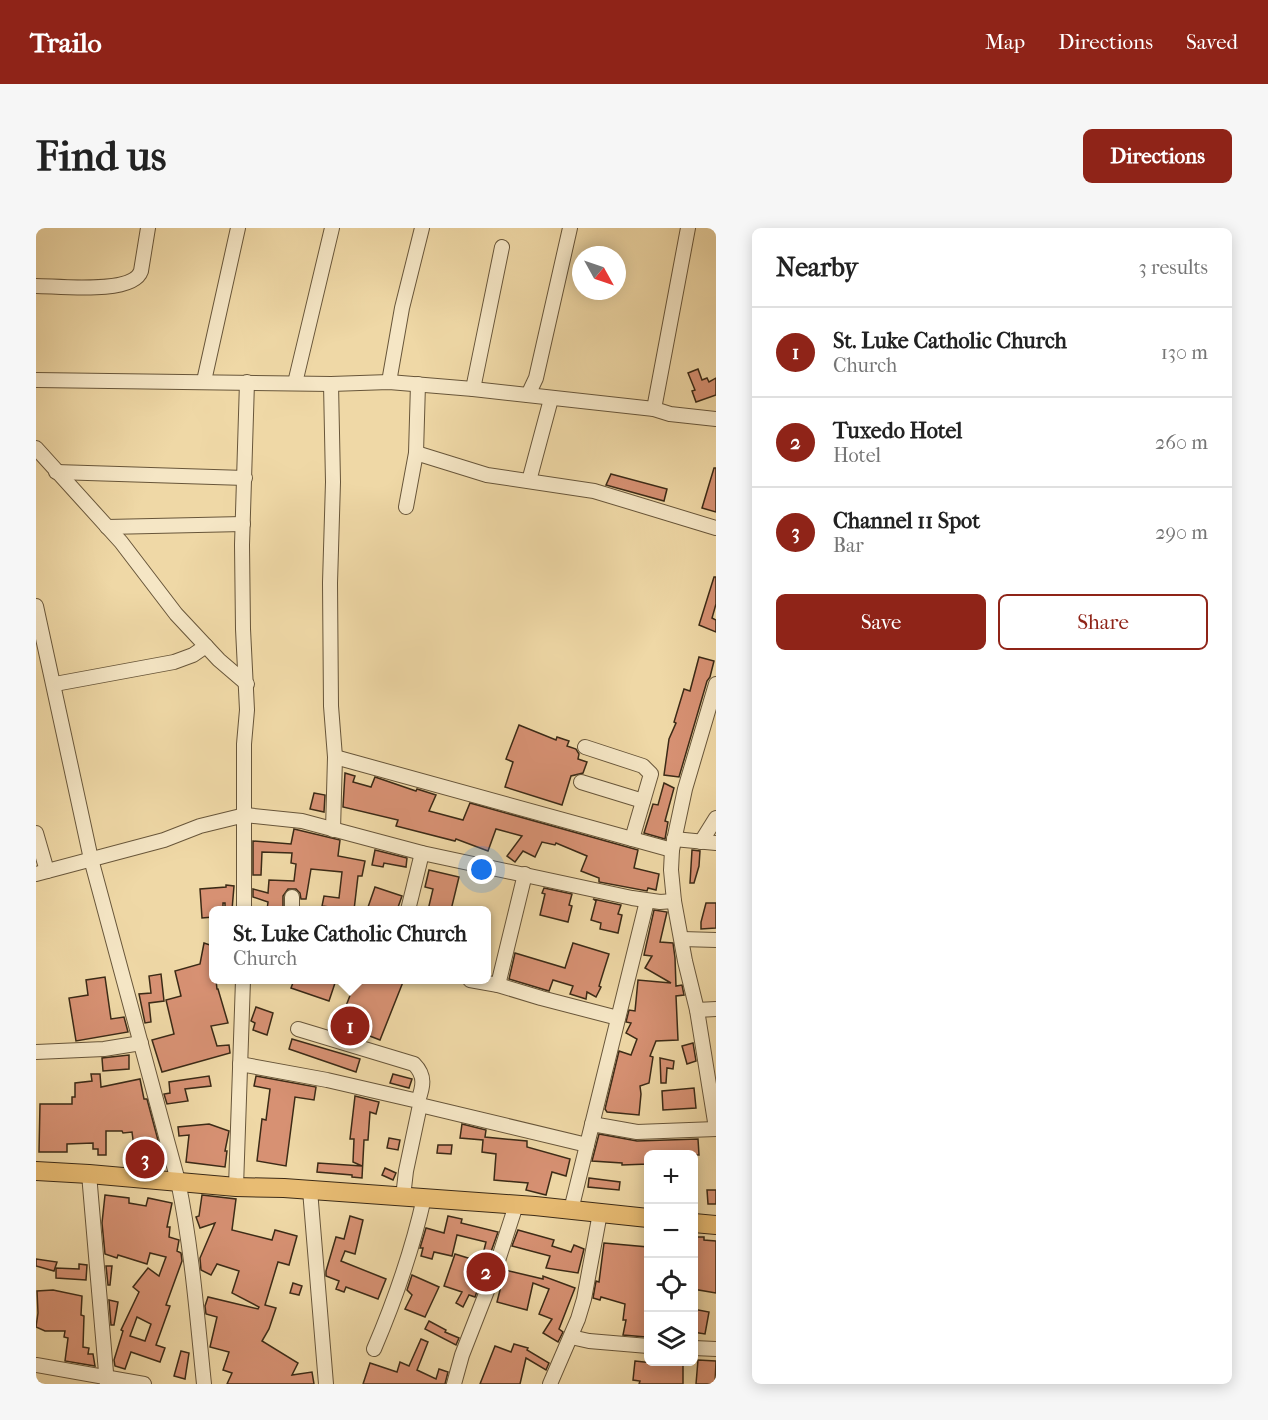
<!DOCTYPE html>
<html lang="en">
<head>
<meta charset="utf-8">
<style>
  body { margin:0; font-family:"IM FELL French Canon",serif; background:#f6f6f6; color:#222 }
  .controls { position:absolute; right:18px; bottom:18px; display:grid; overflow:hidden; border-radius:9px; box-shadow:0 3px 15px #0003 }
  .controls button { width:54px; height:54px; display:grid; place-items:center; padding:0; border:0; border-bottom:2px solid #e0e0e0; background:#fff; color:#222; font:30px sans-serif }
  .compass { position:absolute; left:536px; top:18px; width:54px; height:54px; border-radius:50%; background:#fff; box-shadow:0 3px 15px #0003; rotate:130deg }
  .you { position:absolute; left:446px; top:642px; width:21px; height:21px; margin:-15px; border:4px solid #fff; border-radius:50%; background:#1a73e8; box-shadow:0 0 0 9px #1a73e833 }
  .badge { display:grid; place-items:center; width:39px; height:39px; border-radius:50%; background:#8f2418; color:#fff; font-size:20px; font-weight:700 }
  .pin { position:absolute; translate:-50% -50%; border:3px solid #fff; box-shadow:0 2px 6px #0006 }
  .popup { position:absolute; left:173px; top:678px; width:282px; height:78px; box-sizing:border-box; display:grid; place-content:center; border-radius:9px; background:#fff; filter:drop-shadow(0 2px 4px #0005); font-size:20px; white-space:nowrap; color:#767676 }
  .popup b { font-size:22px; color:#222 }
  .popup::after { content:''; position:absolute; left:50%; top:100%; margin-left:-12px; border:12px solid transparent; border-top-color:#fff }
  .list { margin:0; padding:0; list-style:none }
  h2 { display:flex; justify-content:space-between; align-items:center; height:78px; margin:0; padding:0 24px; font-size:26px }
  h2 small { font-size:20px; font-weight:400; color:#767676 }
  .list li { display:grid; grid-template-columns:39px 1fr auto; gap:18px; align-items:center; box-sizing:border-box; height:90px; padding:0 24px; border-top:2px solid #e0e0e0 }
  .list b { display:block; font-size:22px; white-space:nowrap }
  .list p { margin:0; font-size:20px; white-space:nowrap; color:#767676 }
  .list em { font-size:20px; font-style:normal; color:#767676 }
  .actions { display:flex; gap:12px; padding:18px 24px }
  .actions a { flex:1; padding:14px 0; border:2px solid #8f2418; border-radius:9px; text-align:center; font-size:21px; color:#8f2418 }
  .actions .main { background:#8f2418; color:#fff }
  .icon { flex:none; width:33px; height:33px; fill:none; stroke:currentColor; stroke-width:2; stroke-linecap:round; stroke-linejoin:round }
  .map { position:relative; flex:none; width:680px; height:1156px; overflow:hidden; border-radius:9px }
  header { display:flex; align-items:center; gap:36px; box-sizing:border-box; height:84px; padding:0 30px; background:#8f2418; color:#fff }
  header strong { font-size:28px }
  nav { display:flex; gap:33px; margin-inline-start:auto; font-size:21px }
  .intro { display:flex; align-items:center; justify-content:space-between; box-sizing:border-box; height:144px; padding:0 36px }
  h1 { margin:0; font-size:42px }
  .button { padding:15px 27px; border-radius:9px; background:#8f2418; color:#fff; font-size:21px; font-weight:700 }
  main { display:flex; gap:36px; padding:0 36px }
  aside { flex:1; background:#fff; border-radius:9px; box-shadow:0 3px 15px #0003 }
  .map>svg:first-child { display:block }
  .building { fill:#d79173; stroke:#3b2a16; stroke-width:1.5; fill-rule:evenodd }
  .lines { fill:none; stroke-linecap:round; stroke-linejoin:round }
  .minor-casing { stroke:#68563a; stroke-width:16 }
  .major-casing { stroke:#3b2a16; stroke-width:20 }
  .minor { stroke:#f5e6c5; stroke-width:14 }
  .major { stroke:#e8bc73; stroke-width:18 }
</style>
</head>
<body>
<header>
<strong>Trailo</strong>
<nav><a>Map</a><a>Directions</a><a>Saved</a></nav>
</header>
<div class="intro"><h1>Find us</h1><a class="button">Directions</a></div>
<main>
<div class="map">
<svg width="680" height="1156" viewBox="0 0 680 1156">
  <rect width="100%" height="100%" fill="#efd8a6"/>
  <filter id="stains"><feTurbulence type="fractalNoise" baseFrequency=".00333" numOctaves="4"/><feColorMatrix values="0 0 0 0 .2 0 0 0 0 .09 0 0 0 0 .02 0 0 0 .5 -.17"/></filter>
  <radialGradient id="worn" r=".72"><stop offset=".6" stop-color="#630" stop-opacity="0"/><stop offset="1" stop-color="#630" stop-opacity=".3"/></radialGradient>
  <g class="building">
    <polygon points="662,141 666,152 671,150 673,154 680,150 680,167 660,174 656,163 659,162 652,145"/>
    <polygon points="678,240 680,240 680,284 666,280"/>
    <polygon points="575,246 631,261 628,273 570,257"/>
    <polygon points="678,349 680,349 680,376 676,390 680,392 680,404 663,397"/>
    <polygon points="663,429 678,433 674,449 671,453 643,549 628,547 633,511 640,495 638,494 648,461 654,463"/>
    <polygon points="483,497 520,512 521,509 533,513 531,518 540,521 543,526 542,531 551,534 547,545 535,548 526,577 469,559 477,534 470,531"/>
    <polygon points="309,545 319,548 317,554 335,559 339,549 380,563 381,561 400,567 393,583 427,592 434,575 602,622 598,640 623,646 620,662 612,660 611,663 563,654 563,650 545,643 551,628 520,615 519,617 506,614 499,629 487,623 479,634 471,628 486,608 460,601 452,623 420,611 419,613 360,598 362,592 307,579"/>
    <polygon points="628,555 638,560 629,593 632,594 629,611 608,605 617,576 622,577"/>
    <polygon points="278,565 289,567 288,584 274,581"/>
    <polygon points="258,601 304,612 302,628 329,633 326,648 322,648 318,682 301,682 302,680 286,678 288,668 303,670 306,644 275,641 270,671 265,671 264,665 260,661 252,661 247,668 247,682 231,682 232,674 217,669 217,661 232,665 233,652 258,653 260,636 255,635 256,625 226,624 225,647 217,647 217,613 255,616"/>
    <polygon points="339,622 371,630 370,639 348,635 347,639 336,637"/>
    <polygon points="656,622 664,623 663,638 658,655 654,655"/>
    <polygon points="393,642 423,649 415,682 392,682 397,661 389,659"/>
    <polygon points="190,657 198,658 196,682 189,682 189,675 187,675 187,682 177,682 177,689 166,690 164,661 190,659"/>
    <polygon points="339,659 366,668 361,682 354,680 353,682 331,682"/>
    <polygon points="508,660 536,666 533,677 536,678 532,694 504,687 509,666 506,665"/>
    <polygon points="557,671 585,677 582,686 586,687 582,705 564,701 565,695 555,692 560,673"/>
    <polygon points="670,675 680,675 680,700 665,701 665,694"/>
    <polygon points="618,682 631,684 624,714 637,715 639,730 640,758 646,757 648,767 640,768 642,812 620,813 614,828 617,829 613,855 604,858 605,866 603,887 571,884 569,881 583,823 595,827 601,811 590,805 595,795 590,794 593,782 599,783 602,752 635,755 609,740 616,728 608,727"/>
    <polygon points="168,715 177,718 177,752 180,752 181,761 182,761 192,795 175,798 181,818 193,817 194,825 126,844 116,812 138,806 130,772 145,768 139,743 164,736"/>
    <polygon points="537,715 573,726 563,758 565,759 560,769 551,764 550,771 534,766 537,758 517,752 513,763 473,751 479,725 529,740"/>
    <polygon points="125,746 128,773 113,775 115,794 109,795 103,766 115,765 113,748"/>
    <polygon points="69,749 75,791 88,789 92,804 40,813 33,770 52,767 50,752"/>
    <polygon points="258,752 300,752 293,773 255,760"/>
    <polygon points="320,752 361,752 367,754 344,812 303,796"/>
    <polygon points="220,779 237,785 231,807 217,802 219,795 215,793"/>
    <polygon points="256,811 324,831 320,844 253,821"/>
    <polygon points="657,815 660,833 651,836 646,818"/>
    <polygon points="93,827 93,841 67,843 66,830"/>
    <polygon points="624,830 638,833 637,841 631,840 630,855 625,855"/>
    <polygon points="55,846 64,846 65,859 104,851 108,871 111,871 127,931 100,935 96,904 87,905 86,903 70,903 70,927 62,927 62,921 57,921 57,915 31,916 31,924 3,924 4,876 36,876 36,869 39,869 39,855 56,853"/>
    <polygon points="357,846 376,851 373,860 354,855"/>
    <polygon points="173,848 175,858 149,861 152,873 131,876 128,866 134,865 133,854"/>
    <polygon points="220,848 280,859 278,872 259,869 250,938 221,933 226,891 230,892 234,861 218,858"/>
    <polygon points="658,860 660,880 627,882 626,863"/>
    <polygon points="319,868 343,874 340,886 334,884 332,912 328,912 326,950 316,949 316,947 281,944 282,935 326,938 317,934 318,911 314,911"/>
    <polygon points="173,896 193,903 189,923 191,923 189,939 150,934 153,907 143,908 142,899"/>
    <polygon points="426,896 450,902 449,909 491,913 491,919 534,931 530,948 516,944 510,967 490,962 492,955 458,952 460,926 446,924 447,912 424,910"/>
    <polygon points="563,906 601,913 662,911 663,927 612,927 612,936 586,937 586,935 556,933"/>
    <polygon points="353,910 364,912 362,922 351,920"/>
    <polygon points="402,917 416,917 415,926 401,925"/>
    <polygon points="349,940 360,945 357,952 346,947"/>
    <polygon points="553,950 584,954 583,962 552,959"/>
    <polygon points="671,962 680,962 680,976 672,976"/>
    <path d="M69,967l24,3v5l17,3 2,-8 24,5 -5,24h3l-1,10 10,3 -2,11 4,2 1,8 -16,44 4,1 -14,39 9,3 -5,14 -29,-10 -6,17 -10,-3 -1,-6 9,-29 -2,-1 18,-38 -6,-5 15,-19 11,8 7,-19 -16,-4 -3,11 -29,-9 -1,3 -12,-4 -3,-31zM101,1089l14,7 -6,17 -15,-5z"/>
    <polygon points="166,967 200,971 196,1002 236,1012 239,1002 261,1008 253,1037 242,1034 229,1077 240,1080 233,1101 226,1113 262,1135 256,1147 276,1144 278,1156 191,1156 196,1145 187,1142 193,1124 174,1119 181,1089 170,1086 169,1078 172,1069 222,1081 223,1079 196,1065 203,1043 181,1036 175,1047 165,1042 164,1030 179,995 164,1000 160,989 163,988"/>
    <polygon points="314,988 327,992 319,1026 309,1023 305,1033 350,1051 342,1071 310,1059 308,1064 300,1061 303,1053 290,1048 290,1043 300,1009 308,1011"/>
    <polygon points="412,988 426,991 425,995 462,1004 439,1069 433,1067 427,1079 420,1075 426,1064 408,1058 419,1026 445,1034 450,1014 421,1007 416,1028 398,1024 396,1031 385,1028 387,1020 384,1020 390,1000 408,1005"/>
    <polygon points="482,1002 518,1012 516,1018 535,1024 538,1017 548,1021 542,1045 510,1040 514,1028 476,1018"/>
    <polygon points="657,1009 668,1009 668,1012 680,1013 680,1065 657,1061"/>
    <polygon points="568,1015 612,1019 612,1096 610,1109 587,1107 590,1092 587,1092 589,1076 565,1069 564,1072 557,1070 560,1053 563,1054"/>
    <polygon points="0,1031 21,1034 18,1043 0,1038"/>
    <polygon points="43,1036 51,1037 50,1052 20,1050 20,1040 43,1041"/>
    <polygon points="70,1038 76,1038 74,1057 72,1057"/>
    <polygon points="469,1042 507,1051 507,1048 539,1060 523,1101 527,1104 522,1114 507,1105 516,1091 503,1086 513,1061 497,1055 491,1082 461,1074"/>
    <polygon points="376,1047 403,1059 389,1089 369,1081 376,1067 371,1062"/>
    <polygon points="257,1055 266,1058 263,1067 254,1065"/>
    <polygon points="17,1062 46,1068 45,1087 48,1088 47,1119 53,1120 52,1126 57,1126 59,1138 29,1133 32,1110 28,1109 29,1103 9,1103 0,1099 2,1085 1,1063"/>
    <polygon points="73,1072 82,1074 78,1097 75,1097"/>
    <polygon points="657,1081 673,1084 669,1106 657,1104"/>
    <polygon points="393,1093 410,1102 409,1104 423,1110 420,1117 389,1101"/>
    <polygon points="385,1111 392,1114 381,1142 400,1151 403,1141 412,1144 409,1156 327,1156 334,1135 361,1144 364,1134 373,1138"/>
    <polygon points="478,1116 492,1120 491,1122 513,1135 510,1142 490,1130 484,1156 444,1156 459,1118 475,1124"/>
    <polygon points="145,1123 153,1125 149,1151 138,1148"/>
    <polygon points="662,1132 680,1133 679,1156 660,1156"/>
    <polygon points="599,1133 635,1137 635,1134 647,1134 647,1156 603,1156 604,1153 597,1152"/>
  </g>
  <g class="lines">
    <defs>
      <g id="minor">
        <path d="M0,58c22,0 97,9 105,-15l7,-43"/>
        <polyline points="0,152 295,156 353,154 437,161 618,181 634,186 680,191"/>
        <polyline points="168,153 202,0"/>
        <polyline points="353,154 366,80 386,0"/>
        <polyline points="259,155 296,0"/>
        <polyline points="295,156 297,254 294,355 295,478 299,529 297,602"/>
        <polyline points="437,161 466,19"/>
        <polyline points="492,167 500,150 534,0"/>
        <polyline points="618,181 652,0"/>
        <polyline points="0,220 85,314 140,386 183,432 211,456"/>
        <polyline points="380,225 451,247 558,263 680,300"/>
        <polyline points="20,244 209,250"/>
        <polyline points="493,253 515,171"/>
        <polyline points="370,279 380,225 382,156"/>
        <polyline points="71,299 207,296"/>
        <path d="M0,378l55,253 87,322c14,68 19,135 26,203"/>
        <polyline points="19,456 138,434 157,427 170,418"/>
        <polyline points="680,456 649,561 636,622 635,642 638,673 649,733 661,782 680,900"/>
        <polyline points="549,519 607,538 615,546 596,611"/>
        <polyline points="299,529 636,622"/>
        <polyline points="545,554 607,573"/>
        <polyline points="0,605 11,643"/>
        <polyline points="638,611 680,615"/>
        <polyline points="665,614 680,590"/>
        <polyline points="0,646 128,612 164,598 209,587 266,593 386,625 596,670 624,674 638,673"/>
        <polyline points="256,669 256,682"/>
        <polyline points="208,682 208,516 211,482 207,401 206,317 211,154"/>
        <polyline points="372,682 386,625"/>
        <polyline points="646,711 680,712"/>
        <polyline points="434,752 462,757 505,770 582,790"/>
        <polyline points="462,757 489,646"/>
        <polyline points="661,782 680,781"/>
        <path d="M262,801l116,35c12,12 9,23 4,37"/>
        <polyline points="0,824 68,821 105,815"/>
        <polyline points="204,836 291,852 382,873 384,877 370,943 367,969"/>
        <polyline points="384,877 551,917"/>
        <polyline points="556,896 601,904 680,901"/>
        <polyline points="53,946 71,1156"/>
        <polyline points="200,959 207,752"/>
        <polyline points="274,962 290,1156"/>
        <polyline points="535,982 611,673"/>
        <polyline points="535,1109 553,1113 612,1118"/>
        <polyline points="658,1120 680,1121"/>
        <path d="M338,1121c21,-49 38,-98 50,-151"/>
        <polyline points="0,1137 108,1156"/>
        <polyline points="418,1156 426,1127 458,1045 480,977"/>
        <polyline points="514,1156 542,1091 548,1071 564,985"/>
      </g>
      <g id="major">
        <polyline points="0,943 53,946 200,959 248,960 499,978 612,990"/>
        <polyline points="658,995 680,997"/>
      </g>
    </defs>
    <use href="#minor" class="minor-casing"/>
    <use href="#major" class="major-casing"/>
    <use href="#minor" class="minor"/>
    <use href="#major" class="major"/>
  </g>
  <rect width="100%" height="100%" filter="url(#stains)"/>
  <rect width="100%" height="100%" fill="url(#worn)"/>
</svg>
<div class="controls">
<button>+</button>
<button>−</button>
<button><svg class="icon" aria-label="locate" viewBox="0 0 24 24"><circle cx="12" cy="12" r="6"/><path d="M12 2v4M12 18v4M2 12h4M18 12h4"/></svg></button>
<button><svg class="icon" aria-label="layers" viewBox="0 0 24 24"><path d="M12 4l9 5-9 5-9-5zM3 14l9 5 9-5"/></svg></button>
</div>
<svg class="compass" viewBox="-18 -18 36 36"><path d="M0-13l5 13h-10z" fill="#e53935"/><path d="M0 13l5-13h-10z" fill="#767676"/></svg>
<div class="you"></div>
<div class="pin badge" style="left:314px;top:798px">1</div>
<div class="popup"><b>St. Luke Catholic Church</b>Church</div>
<div class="pin badge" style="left:450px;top:1044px">2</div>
<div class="pin badge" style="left:109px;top:931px">3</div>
</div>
<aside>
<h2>Nearby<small>3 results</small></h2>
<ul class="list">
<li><span class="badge">1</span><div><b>St. Luke Catholic Church</b><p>Church</p></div><em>130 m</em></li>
<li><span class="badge">2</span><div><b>Tuxedo Hotel</b><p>Hotel</p></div><em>260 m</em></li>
<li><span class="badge">3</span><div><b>Channel 11 Spot</b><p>Bar</p></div><em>290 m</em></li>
</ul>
<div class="actions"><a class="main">Save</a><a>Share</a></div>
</aside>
</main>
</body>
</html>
